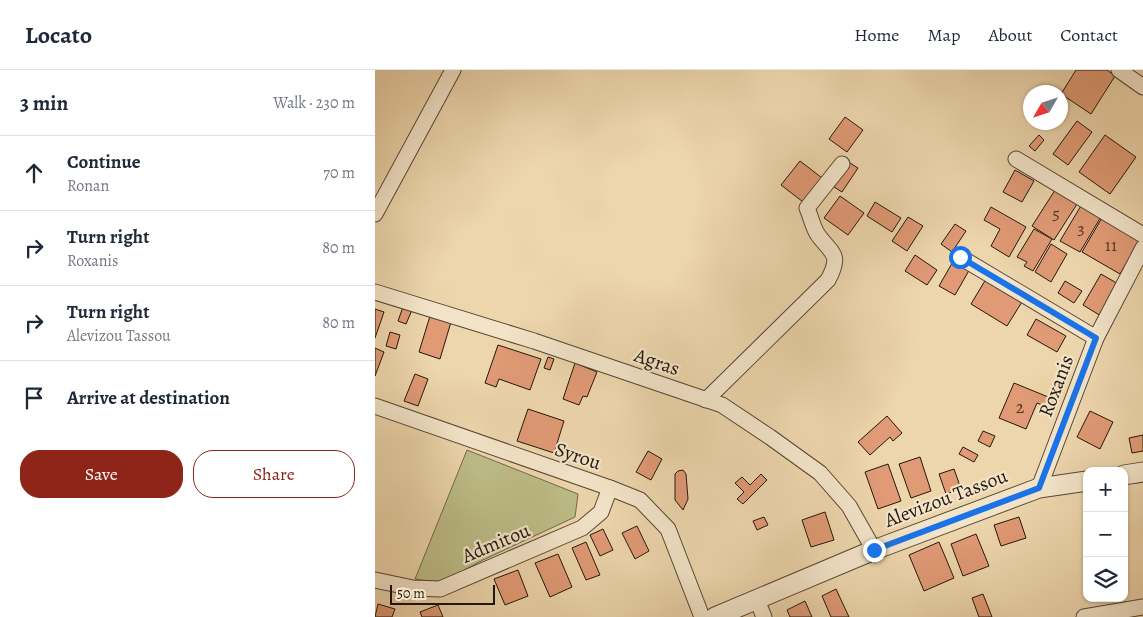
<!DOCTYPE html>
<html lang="en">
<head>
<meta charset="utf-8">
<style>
  body { margin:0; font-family:Alegreya,serif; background:#f6f6f7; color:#1f2937 }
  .controls { position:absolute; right:15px; bottom:15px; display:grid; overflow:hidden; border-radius:10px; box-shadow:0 1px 4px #0004 }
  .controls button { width:45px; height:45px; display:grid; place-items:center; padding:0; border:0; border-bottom:1px solid #e0e1e3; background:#fff; color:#1f2937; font:25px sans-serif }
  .compass { position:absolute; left:648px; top:15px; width:45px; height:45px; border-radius:50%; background:#fff; box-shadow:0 1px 4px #0004; rotate:231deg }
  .scale { position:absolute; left:15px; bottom:12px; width:105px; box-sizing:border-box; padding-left:5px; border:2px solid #23180c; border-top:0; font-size:14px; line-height:18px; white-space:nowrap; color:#23180c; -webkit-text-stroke:4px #f3e4c9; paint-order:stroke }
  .stop { position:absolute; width:15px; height:15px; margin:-11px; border:4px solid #1a73e8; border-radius:50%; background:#fff }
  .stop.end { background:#1a73e8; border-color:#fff; box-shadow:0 1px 5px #0008 }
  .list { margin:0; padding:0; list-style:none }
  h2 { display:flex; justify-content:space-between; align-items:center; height:65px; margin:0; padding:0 20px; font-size:21px }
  h2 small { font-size:16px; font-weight:400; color:#747a83 }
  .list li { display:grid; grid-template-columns:32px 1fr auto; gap:15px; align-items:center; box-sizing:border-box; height:75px; padding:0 20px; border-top:1px solid #e0e1e3 }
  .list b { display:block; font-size:19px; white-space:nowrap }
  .list p { margin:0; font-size:16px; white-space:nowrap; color:#747a83 }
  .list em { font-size:16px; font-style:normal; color:#747a83 }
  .actions { display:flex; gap:10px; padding:15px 20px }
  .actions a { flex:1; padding:11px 0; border:1px solid #8f2418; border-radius:20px; text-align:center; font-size:18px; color:#8f2418 }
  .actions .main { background:#8f2418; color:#fff }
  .icon { flex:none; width:28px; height:28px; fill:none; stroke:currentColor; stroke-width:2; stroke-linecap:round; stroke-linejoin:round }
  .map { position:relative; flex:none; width:768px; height:547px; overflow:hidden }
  header { display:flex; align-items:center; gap:30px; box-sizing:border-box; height:70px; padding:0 25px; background:#fff; border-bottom:1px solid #e0e1e3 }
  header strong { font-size:24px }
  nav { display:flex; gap:28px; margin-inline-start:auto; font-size:18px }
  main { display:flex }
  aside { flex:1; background:#fff }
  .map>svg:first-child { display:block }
  .green { fill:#bcbc87; stroke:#706a4a }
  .building { fill:#e09a75; stroke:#23180c }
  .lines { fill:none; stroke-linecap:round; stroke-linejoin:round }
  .minor-casing { stroke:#564734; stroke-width:17 }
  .tertiary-casing { stroke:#564734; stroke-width:21 }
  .minor { stroke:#f3e4c9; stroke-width:15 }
  .tertiary { stroke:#f3e4c9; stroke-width:19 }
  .route { stroke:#1a73e8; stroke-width:6 }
  .labels { text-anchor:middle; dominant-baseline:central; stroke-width:4.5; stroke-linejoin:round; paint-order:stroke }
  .number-label { font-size:18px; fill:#523826 }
  .street-label { font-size:20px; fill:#23180c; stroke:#f3e4c9 }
</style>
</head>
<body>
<header>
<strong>Locato</strong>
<nav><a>Home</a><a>Map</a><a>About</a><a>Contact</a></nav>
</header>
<main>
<aside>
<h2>3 min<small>Walk · 230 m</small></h2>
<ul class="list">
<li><svg class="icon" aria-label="ahead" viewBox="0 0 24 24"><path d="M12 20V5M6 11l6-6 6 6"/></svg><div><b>Continue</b><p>Ronan</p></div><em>70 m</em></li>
<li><svg class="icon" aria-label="right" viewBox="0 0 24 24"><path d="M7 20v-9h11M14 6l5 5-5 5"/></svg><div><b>Turn right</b><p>Roxanis</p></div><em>80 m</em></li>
<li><svg class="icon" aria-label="right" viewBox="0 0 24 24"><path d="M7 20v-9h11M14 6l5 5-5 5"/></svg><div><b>Turn right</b><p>Alevizou Tassou</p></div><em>80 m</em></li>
<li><svg class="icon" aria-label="arrive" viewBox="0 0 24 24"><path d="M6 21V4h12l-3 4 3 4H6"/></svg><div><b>Arrive at destination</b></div></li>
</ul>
<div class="actions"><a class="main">Save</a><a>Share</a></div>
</aside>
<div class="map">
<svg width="768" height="547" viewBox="0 0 768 547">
  <rect width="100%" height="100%" fill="#edd5ac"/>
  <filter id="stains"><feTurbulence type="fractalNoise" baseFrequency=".004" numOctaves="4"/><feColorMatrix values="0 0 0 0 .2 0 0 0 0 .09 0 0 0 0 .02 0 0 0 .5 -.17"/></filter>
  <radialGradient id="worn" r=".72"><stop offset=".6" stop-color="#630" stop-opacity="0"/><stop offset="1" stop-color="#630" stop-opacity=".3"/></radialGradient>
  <polygon class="green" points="92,380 203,424 200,447 108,490 65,513 40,509"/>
  <g class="building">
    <polygon points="701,0 732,0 740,6 716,44 686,24"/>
    <polygon points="470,47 488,60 472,82 454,69"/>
    <polygon points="702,51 717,62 693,95 678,84"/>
    <polygon points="664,65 669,70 660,81 654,76"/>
    <polygon points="730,65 761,87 735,124 704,102"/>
    <polygon points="425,91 451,111 432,135 406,115"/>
    <polygon points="475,93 483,98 467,122 459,117"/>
    <polygon points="640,100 659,111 647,132 628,122"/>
    <polygon points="682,117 704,131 679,170 657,156"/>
    <polygon points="465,126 489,143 473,165 449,148"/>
    <polygon points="500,132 526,148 517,162 492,146"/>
    <polygon points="707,134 727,145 705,182 685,171"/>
    <polygon points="616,137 651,157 634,187 616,176 625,159 609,150"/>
    <polygon points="728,146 766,168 745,204 707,182"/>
    <polygon points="533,147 548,156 532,181 517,171"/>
    <polygon points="580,154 591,161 577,182 566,174"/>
    <polygon points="659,159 677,169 658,201 649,196 652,192 642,187"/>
    <polygon points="676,174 692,184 676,212 660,202"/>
    <polygon points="540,185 562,200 552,215 530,201"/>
    <polygon points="580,188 596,197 580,225 564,216"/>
    <polygon points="614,204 650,227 632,256 596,234"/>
    <polygon points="726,204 745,215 726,246 708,235"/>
    <polygon points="690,211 707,221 699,233 683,223"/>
    <polygon points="28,237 37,240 31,254 23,251"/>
    <polygon points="0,239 9,242 0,268"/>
    <polygon points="55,246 76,252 65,289 44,282"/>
    <polygon points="661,249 691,266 682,282 652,265"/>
    <polygon points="15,262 25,265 21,279 11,276"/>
    <polygon points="123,275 166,289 155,320 124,309 121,317 110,313"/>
    <polygon points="0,278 9,282 0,306"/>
    <polygon points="173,287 179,289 175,300 169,298"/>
    <polygon points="200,293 222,302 212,327 208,326 204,335 188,329"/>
    <polygon points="40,304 53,309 43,336 29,331"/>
    <polygon points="639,313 683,331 679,340 662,333 651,359 624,348"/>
    <polygon points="153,339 189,351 179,383 142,371"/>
    <polygon points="715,341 738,352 725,379 702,367"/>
    <polygon points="512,346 527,363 518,371 515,367 495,385 483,372"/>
    <polygon points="608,361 620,366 615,377 603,371"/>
    <polygon points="768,365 768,381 757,383 754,368"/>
    <polygon points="588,377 603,385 599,392 584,384"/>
    <polygon points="273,381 287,389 276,410 261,402"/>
    <polygon points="545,387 556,421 536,428 524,394"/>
    <polygon points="513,394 526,431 503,439 490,402"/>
    <polygon points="579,399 586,419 571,424 564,404"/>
    <polygon points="308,400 311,404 313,429 308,440 300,430 300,404 303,401"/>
    <polygon points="386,404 392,410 368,434 362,429 369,422 360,413 367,407 375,415"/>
    <polygon points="450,442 459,470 436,477 427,450"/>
    <polygon points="389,447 393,455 382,460 378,451"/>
    <polygon points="644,447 651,468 626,476 619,455"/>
    <polygon points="262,456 274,481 260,489 247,463"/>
    <polygon points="228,459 238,480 225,486 215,465"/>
    <polygon points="601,464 614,496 588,506 576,474"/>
    <polygon points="211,472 225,505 211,510 197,478"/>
    <polygon points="564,472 579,508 549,521 534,485"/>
    <polygon points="183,484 197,517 175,527 160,493"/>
    <polygon points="143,500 153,526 130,535 119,509"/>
    <polygon points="461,519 474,547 456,547 447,526"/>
    <polygon points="608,524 617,547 604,547 597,528"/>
    <polygon points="430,531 437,547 415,547 412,540"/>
    <polygon points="3,534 20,539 17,547 0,547"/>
    <polygon points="63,535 68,547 47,547 45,542"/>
  </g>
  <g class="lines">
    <defs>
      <g id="minor">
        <polyline points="744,0 768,17"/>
        <polyline points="641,89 768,165"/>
        <polyline points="0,144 78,0"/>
        <polyline points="585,187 721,268"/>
        <polyline points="0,222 159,271 347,335 395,367 445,403 474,436 499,480"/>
        <path d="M331,330l122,-120c14,-26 4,-26 -10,-45 -5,-7 -7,-18 -11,-27l35,-44"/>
        <polyline points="0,336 235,418 265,430 293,459 327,547"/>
        <polyline points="664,418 721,268 768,178"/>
        <polyline points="0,510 38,518 65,519 207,458 226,442 235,418"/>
        <polyline points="382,530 389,547"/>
        <polyline points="709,547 768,537"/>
      </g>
      <g id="tertiary">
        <polyline points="749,405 768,402"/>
        <polyline points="340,547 499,480 664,418 712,411"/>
      </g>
    </defs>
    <use href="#minor" class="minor-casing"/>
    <use href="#tertiary" class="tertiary-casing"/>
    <use href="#minor" class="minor"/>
    <use href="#tertiary" class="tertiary"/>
  </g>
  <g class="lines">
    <polyline class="route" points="499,480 664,418 721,268 585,187"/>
  </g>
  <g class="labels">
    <g class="number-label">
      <text x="681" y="143">5</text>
      <text x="706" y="158">3</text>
      <text x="736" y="175">11</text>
      <text x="645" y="337">2</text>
    </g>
    <g class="street-label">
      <text transform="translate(282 292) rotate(19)">Agras</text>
      <text transform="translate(681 316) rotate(-69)">Roxanis</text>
      <text transform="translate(203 386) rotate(19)">Syrou</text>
      <text transform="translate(571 428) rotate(-21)">Alevizou Tassou</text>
      <text transform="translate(121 473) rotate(-23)">Admitou</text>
    </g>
  </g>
  <rect width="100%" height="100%" filter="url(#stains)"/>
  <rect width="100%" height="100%" fill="url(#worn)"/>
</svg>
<div class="controls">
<button>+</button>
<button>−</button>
<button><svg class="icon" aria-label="layers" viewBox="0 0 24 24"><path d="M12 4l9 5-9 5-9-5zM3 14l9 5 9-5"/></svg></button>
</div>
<svg class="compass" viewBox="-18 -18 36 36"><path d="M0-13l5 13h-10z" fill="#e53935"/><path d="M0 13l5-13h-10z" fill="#747a83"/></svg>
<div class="scale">50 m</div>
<div class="stop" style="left:585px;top:187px"></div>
<div class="stop end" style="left:499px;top:480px"></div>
</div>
</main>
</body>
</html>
